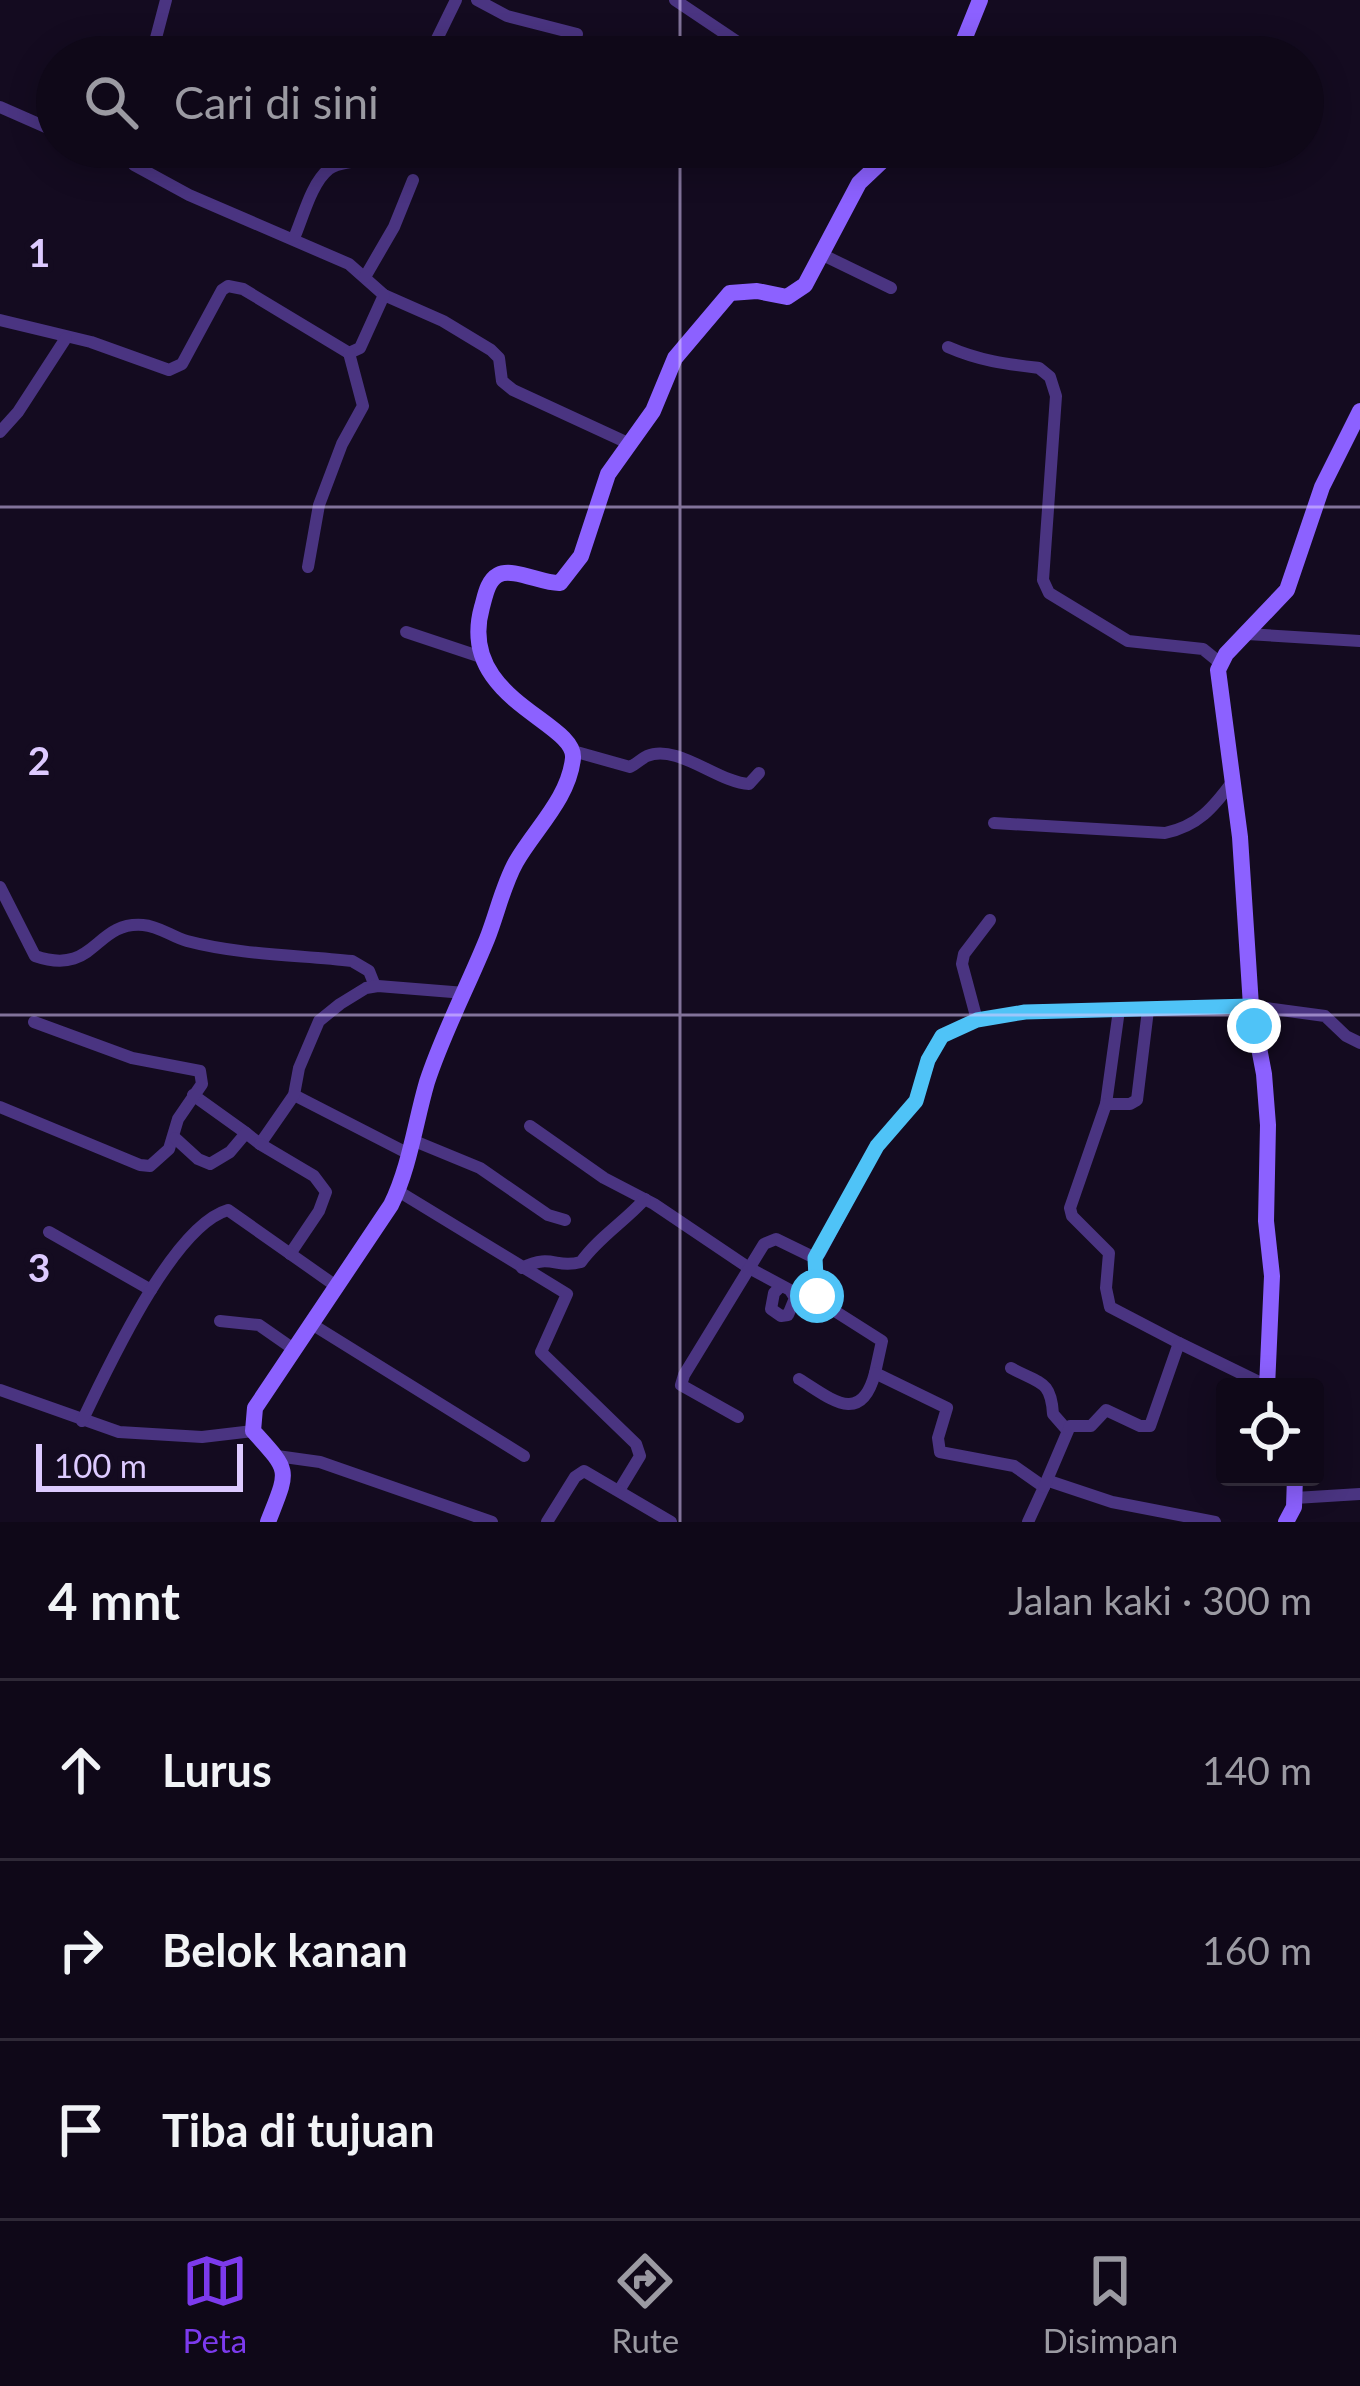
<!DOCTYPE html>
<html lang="id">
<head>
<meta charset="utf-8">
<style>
  body { margin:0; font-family:Lato,sans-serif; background:#1d1625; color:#f1f3f6 }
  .controls { position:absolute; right:36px; bottom:36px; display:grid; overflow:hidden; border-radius:12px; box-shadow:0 6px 30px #0003 }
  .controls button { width:108px; height:108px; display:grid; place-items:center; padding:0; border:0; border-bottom:3px solid #2f2937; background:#0f0818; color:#f1f3f6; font:60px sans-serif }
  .scale { position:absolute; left:36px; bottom:30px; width:207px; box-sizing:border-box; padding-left:12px; border:6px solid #ddcaff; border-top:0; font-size:33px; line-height:42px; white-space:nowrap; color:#ddcaff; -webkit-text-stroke:9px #140b20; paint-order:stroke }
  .stop { position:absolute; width:36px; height:36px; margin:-27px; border:9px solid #4fc3f7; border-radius:50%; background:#fff }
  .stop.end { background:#4fc3f7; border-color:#fff; box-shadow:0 3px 12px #0008 }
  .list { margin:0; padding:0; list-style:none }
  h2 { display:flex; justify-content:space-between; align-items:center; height:156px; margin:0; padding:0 48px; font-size:51px }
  h2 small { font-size:39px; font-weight:400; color:#9b9aa2 }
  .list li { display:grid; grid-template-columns:78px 1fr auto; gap:36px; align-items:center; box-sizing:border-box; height:180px; padding:0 48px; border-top:3px solid #2f2937 }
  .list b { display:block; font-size:45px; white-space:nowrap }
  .list em { font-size:39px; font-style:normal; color:#9b9aa2 }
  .icon { flex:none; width:66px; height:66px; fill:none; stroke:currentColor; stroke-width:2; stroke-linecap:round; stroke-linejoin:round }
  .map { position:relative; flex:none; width:1360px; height:1522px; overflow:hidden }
  .search { position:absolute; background:#0f0818; box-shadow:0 6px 30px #0003; left:36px; right:36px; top:36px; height:132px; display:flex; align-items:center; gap:30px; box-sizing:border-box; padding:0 42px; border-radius:66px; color:#9b9aa2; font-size:45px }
  .sheet { height:696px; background:#0f0818 }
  nav { display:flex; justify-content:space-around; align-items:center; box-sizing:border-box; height:168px; border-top:3px solid #2f2937; background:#0f0818; font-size:33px; color:#9b9aa2 }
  nav a { display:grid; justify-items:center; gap:6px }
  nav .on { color:#7c3aed }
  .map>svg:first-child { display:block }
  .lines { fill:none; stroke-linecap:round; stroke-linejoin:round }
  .street { stroke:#4a3481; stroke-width:12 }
  .secondary { stroke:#8c61ff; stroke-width:16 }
  .route { stroke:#4fc3f7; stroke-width:15 }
  .grid { fill:none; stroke:#ddcaff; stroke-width:3; stroke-opacity:0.55 }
  .grid-label { font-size:39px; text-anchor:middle; font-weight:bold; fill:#ddcaff; stroke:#140b20; stroke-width:12; stroke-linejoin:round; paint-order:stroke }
</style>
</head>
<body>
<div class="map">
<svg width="1360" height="1522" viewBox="0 0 1360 1522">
  <rect width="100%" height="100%" fill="#140b20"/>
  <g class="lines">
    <g class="street">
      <polyline points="477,0 507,16 577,34"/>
      <polyline points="675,0 760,57"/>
      <polyline points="151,57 166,0"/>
      <polyline points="409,57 434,45 456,0"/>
      <polyline points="794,57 806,46 819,46 843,57"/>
      <polyline points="0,107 57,132"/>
      <polyline points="91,147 129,159"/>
      <polyline points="130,147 129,159 134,165 189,195 349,264 384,295 443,321 491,350 499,358 502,381 513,390 630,444"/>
      <path d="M294,238c9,-20 17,-55 35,-69 17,-11 26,0 41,-22"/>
      <polyline points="821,254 891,288"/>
      <polyline points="365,277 394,227 413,180"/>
      <polyline points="0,320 91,342 169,370 182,364 222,290 228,286 243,289 349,353 360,348 384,295"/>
      <path d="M948,347c32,14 58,17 91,21l11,9 6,19 -13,184 6,13 79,48 75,8 16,13"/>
      <polyline points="0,432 18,412 66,338"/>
      <polyline points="308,567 319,505 342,444 363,406 349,353"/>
      <polyline points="406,632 484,658"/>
      <polyline points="1247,634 1360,641"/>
      <path d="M573,751l57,16c6,-3 11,-8 17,-11 30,-13 72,27 102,28l10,-11"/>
      <path d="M994,823l171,10c33,-7 48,-25 68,-52"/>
      <path d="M0,887l35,69c61,21 59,-35 108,-31 16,1 29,12 44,16 53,14 111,14 165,20l17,10 6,15"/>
      <polyline points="1119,1010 1106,1104 1070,1208 1072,1216 1109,1253 1106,1288 1110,1307 1179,1343"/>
      <polyline points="977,1020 962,964 964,954 990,920"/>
      <polyline points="193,1095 246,1133"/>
      <polyline points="294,1095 409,1154"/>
      <polyline points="1106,1104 1130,1104 1137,1100 1148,1010"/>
      <polyline points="0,1107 140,1165 150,1166 169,1149 178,1119 202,1084 200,1071 132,1058 34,1022"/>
      <polyline points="530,1126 604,1178 654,1204 749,1268 790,1290 795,1298 788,1315 781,1316 771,1309 774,1293 781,1286"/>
      <polyline points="175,1138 198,1159 210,1164 230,1152 246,1133 260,1144 294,1095 299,1068 319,1021 340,1004 366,988 378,986 465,993"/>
      <polyline points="412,1140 480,1168 548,1215 565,1220"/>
      <polyline points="260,1144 314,1176 326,1192 319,1211 290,1254"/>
      <polyline points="398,1191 567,1294 541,1352 636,1444 640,1456 620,1489"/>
      <polyline points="49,1232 151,1290"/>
      <polyline points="815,1258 819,1301 882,1341 875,1373 947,1408 938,1438 940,1452 1014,1466 1044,1487 1028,1522"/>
      <path d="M522,1268c29,-15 34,1 59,-6 17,-24 43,-40 64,-63"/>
      <polyline points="220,1321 259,1325 292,1348"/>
      <polyline points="310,1323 524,1456"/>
      <path d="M1011,1368c29,16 40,12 42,46l14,16"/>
      <path d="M799,1379c31,19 62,48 76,-6"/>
      <polyline points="0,1390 119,1432 202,1437 253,1431"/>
      <polyline points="738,1417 681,1385 684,1375 764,1244 776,1239 815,1258 820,1253 877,1146 916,1101 933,1049 942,1037 977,1020 1025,1011 1251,1006 1325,1016 1346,1036 1360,1043"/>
      <path d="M82,1421c25,-51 90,-195 146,-211l108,76"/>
      <polyline points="277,1456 320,1462 492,1522"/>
      <polyline points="1049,1481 1112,1502 1215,1522"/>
      <polyline points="1044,1487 1070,1426 1091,1426 1106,1410 1140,1426 1150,1426 1179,1343 1267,1386"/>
      <polyline points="1295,1498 1360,1494"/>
      <polyline points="547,1522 575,1477 584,1471 671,1522"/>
    </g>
    <g class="secondary">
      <polyline points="957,57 980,0"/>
      <polyline points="1267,1387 1272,1276 1266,1221 1268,1125 1264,1074 1251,1006 1240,837 1218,670 1226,654 1287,590 1322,487 1360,411"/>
      <path d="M268,1522c21,-54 23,-49 -15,-91l2,-23 136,-203c19,-39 24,-82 36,-123 16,-49 41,-96 60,-143 10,-25 16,-54 29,-77 19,-33 53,-64 57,-104 3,-37 -117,-59 -91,-151 3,-10 5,-26 16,-32 15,-8 45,9 62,8l21,-27 27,-82 45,-63 22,-53 55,-65 27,-2 30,6 18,-12 54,-102 38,-36"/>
      <polyline points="1286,1522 1294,1507 1295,1477"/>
    </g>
  </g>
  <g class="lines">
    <polyline class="route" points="817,1296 815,1258 877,1146 916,1101 928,1060 942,1036 977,1020 1025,1012 1251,1006 1254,1026"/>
  </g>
  <path class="grid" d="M680,0v57M680,147v1375M0,507h1360M0,1015h1360"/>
  <g class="grid-label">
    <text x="39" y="267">1</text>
    <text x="39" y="775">2</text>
    <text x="39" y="1282">3</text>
  </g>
</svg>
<div class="controls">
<button><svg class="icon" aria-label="locate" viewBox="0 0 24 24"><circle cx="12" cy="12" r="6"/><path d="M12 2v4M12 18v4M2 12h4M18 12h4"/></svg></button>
</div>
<div class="scale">100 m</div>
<div class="stop" style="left:817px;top:1296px"></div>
<div class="stop end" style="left:1254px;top:1026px"></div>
<div class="search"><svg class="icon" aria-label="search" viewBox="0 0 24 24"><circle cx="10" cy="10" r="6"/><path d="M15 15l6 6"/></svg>Cari di sini</div>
</div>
<section class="sheet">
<h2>4 mnt<small>Jalan kaki · 300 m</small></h2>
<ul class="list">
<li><svg class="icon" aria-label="ahead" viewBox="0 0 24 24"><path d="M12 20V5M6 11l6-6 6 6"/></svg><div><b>Lurus</b></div><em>140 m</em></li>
<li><svg class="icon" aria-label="right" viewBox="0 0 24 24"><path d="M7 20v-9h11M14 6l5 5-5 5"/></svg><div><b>Belok kanan</b></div><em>160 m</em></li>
<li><svg class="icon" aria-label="arrive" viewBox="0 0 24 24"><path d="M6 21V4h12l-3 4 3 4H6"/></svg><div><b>Tiba di tujuan</b></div></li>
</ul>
</section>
<nav>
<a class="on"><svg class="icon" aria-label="map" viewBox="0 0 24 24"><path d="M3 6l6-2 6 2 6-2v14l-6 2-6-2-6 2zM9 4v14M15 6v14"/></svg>Peta</a>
<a><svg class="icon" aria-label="directions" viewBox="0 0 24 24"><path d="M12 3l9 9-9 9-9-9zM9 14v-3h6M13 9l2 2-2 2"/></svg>Rute</a>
<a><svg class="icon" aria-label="saved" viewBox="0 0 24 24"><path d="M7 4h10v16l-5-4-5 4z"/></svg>Disimpan</a>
</nav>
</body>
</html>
